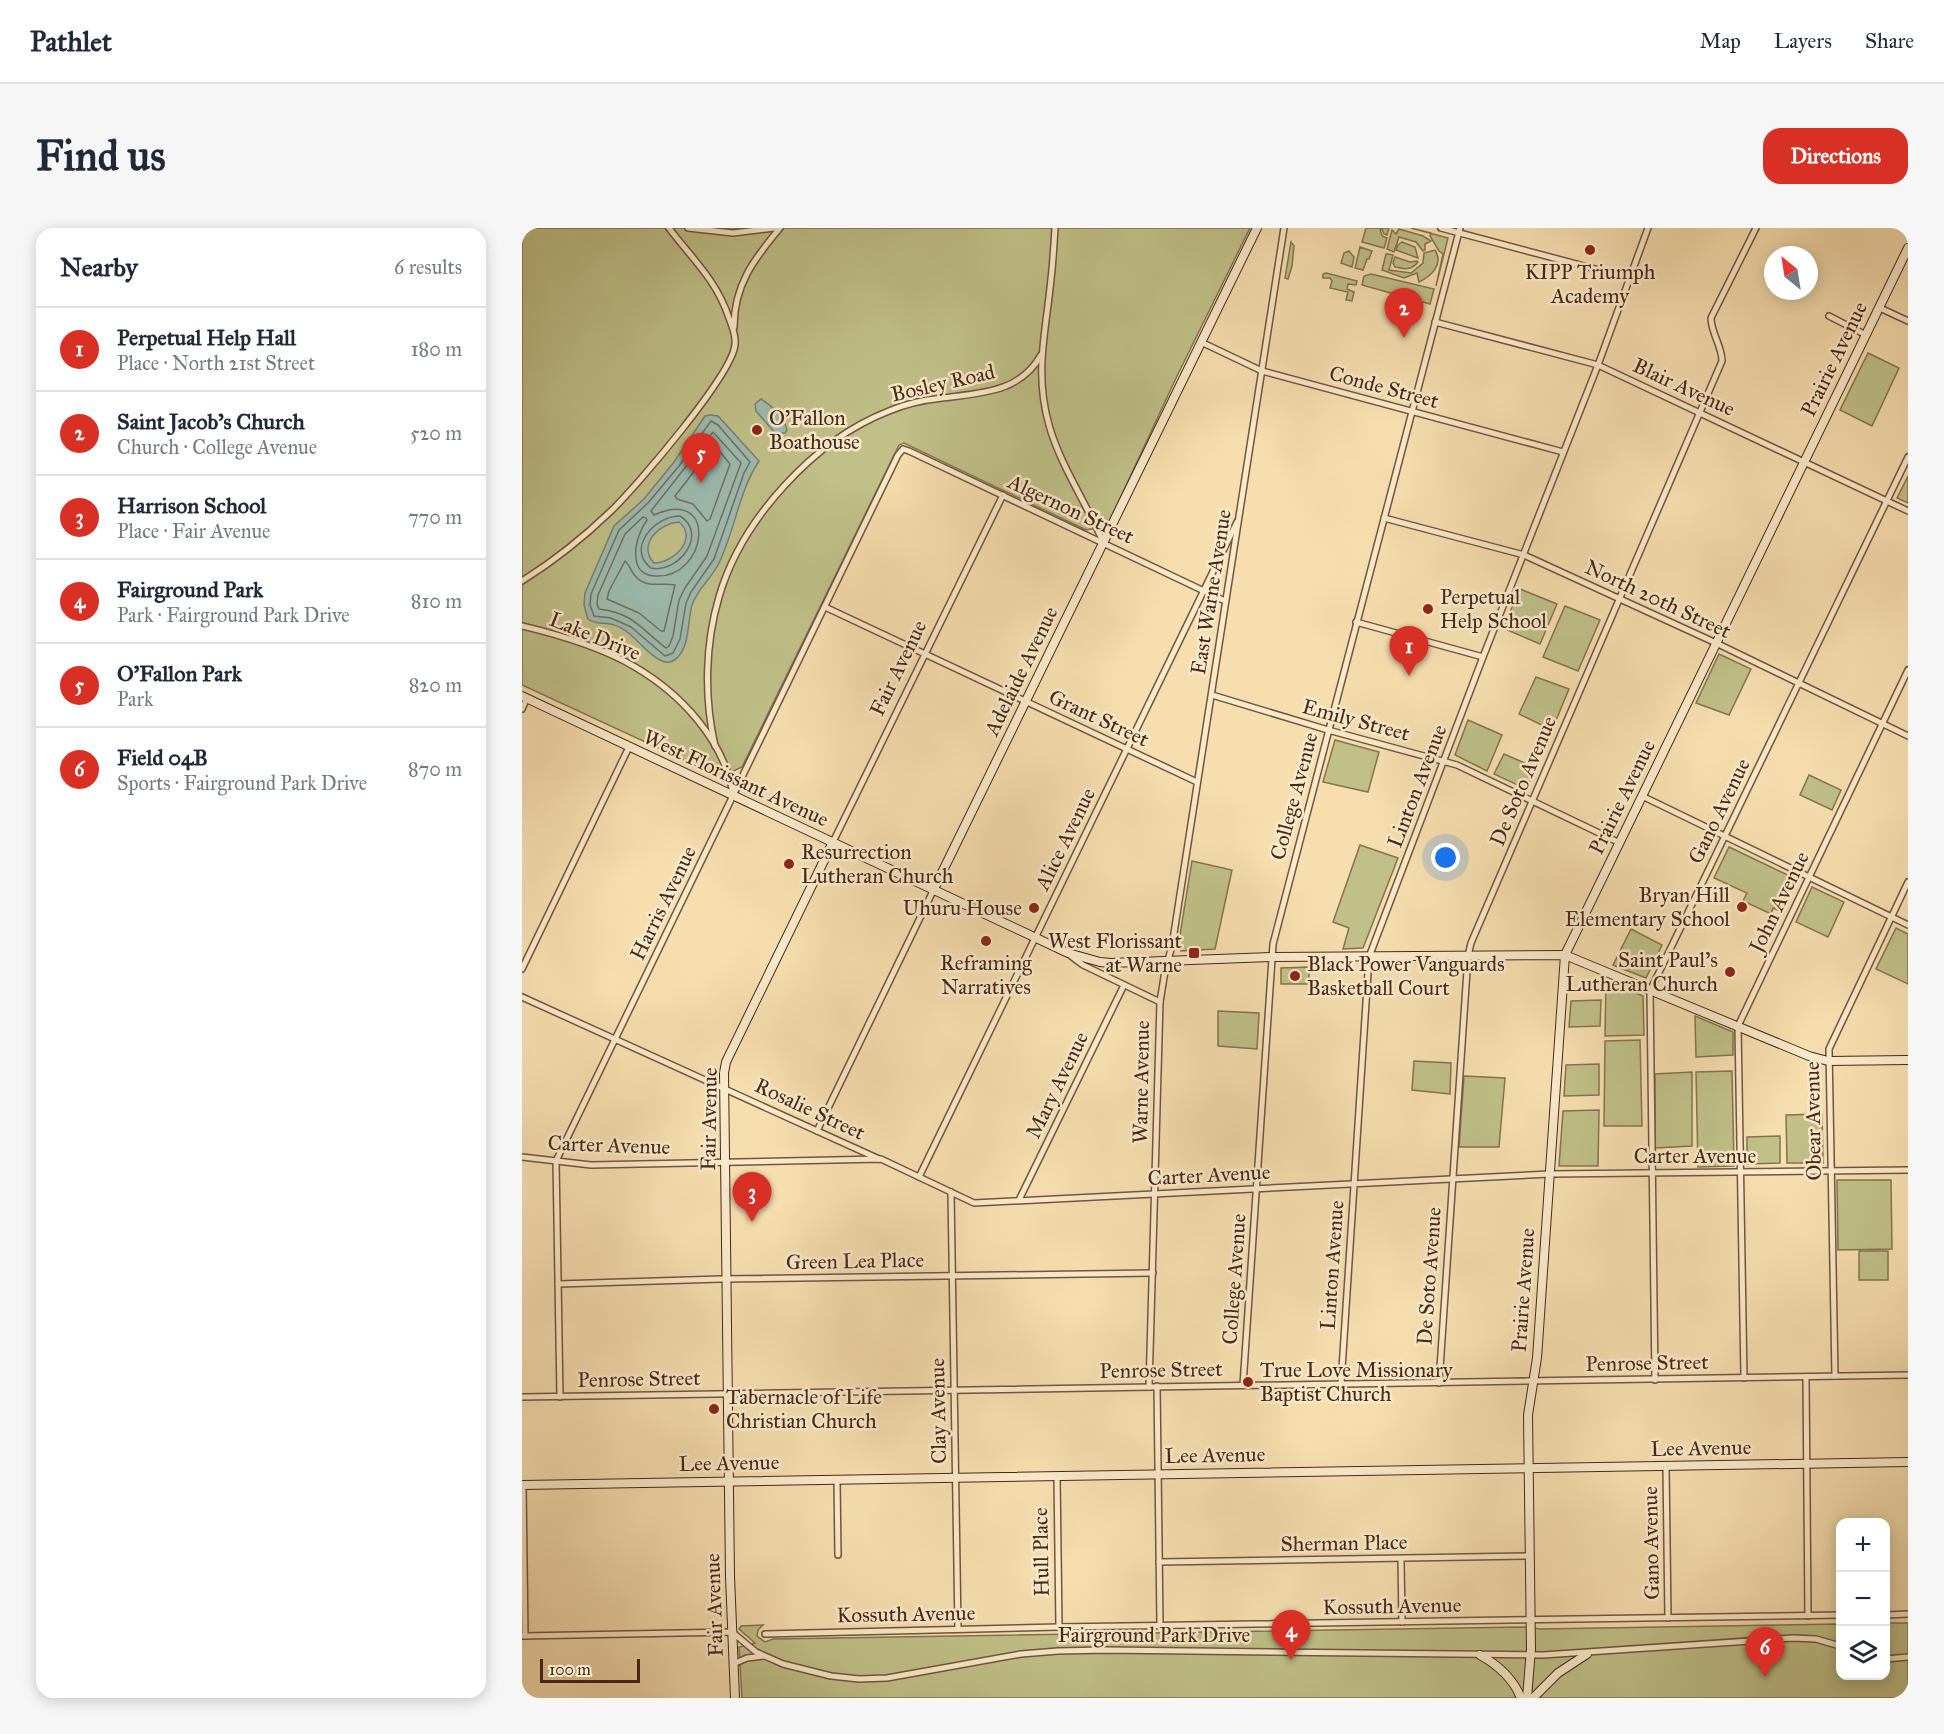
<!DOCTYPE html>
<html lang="en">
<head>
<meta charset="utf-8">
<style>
  body { margin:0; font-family:"IM FELL Great Primer",serif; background:#f6f6f7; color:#1f2937 }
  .controls { position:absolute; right:18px; bottom:18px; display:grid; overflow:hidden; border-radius:12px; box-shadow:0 3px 15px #0003 }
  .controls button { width:54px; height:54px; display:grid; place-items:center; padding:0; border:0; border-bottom:2px solid #e0e1e3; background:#fff; color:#1f2937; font:30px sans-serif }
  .compass { position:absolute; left:1242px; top:18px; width:54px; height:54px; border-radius:50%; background:#fff; box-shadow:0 3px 15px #0003; rotate:330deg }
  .scale { position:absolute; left:18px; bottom:15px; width:100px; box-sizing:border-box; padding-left:6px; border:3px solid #482619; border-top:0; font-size:16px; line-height:21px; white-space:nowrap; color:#482619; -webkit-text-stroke:4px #f9eacb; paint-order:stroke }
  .you { position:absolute; left:924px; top:630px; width:21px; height:21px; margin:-15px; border:4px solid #fff; border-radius:50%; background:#1a73e8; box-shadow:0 0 0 9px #1a73e833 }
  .badge { display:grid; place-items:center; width:39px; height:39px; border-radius:50%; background:#d93025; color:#fff; font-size:20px; font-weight:700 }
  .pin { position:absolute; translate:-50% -50px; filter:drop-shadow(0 2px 3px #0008) }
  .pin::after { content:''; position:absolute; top:32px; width:21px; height:18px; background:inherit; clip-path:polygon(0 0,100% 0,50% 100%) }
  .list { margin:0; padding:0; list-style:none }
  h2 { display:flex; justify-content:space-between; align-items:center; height:78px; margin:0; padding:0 24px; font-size:26px }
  h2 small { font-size:20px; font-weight:400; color:#747a83 }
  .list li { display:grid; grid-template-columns:39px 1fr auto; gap:18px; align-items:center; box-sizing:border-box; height:84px; padding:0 24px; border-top:2px solid #e0e1e3 }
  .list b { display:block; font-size:22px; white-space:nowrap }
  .list p { margin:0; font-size:20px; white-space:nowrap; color:#747a83 }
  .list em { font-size:20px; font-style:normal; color:#747a83 }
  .icon { flex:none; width:33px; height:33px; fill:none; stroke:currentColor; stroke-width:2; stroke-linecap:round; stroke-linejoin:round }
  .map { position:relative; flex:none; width:1386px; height:1470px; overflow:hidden; border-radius:18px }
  header { display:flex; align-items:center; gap:36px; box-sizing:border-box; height:84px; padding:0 30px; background:#fff; border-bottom:2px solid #e0e1e3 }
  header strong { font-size:28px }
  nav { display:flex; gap:33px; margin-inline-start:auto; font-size:21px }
  .intro { display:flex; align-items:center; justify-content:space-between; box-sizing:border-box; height:144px; padding:0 36px }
  h1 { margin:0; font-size:42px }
  .button { padding:15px 27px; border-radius:18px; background:#d93025; color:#fff; font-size:21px; font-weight:700 }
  main { display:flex; gap:36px; padding:0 36px }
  aside { flex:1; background:#fff; border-radius:18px; box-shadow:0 3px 15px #0003 }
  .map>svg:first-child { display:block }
  .green { fill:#c0c088; stroke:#847350; stroke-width:1.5 }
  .water { fill:#9dbbb0; stroke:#7b7f74; stroke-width:1.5; fill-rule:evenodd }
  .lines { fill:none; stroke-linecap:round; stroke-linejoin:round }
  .shore { stroke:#727064; stroke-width:1.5 }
  .street-casing { stroke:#74543e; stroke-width:8 }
  .secondary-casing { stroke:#482619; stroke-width:10 }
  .street { stroke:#f9eacb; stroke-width:5 }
  .secondary { stroke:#f9eacb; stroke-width:8 }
  .poi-dot { fill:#8f2418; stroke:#f9eacb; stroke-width:2 }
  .labels { text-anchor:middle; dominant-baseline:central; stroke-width:5; stroke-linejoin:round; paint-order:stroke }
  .poi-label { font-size:21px; fill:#482619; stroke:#f9eacb; text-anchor:start }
  .street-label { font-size:21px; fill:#482619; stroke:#f9eacb }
</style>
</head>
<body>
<header>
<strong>Pathlet</strong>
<nav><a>Map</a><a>Layers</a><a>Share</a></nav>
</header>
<div class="intro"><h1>Find us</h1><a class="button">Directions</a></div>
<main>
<aside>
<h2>Nearby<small>6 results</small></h2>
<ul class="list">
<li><span class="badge">1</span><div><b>Perpetual Help Hall</b><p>Place · North 21st Street</p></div><em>180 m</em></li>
<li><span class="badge">2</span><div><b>Saint Jacob's Church</b><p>Church · College Avenue</p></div><em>520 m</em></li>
<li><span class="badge">3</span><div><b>Harrison School</b><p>Place · Fair Avenue</p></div><em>770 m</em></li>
<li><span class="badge">4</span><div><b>Fairground Park</b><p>Park · Fairground Park Drive</p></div><em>810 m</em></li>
<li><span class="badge">5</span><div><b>O'Fallon Park</b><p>Park</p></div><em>820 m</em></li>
<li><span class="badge">6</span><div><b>Field 04B</b><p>Sports · Fairground Park Drive</p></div><em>870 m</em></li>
</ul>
</aside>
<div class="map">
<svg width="1386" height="1470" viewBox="0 0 1386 1470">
  <rect width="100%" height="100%" fill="#f6deaf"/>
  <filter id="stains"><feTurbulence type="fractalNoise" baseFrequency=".00333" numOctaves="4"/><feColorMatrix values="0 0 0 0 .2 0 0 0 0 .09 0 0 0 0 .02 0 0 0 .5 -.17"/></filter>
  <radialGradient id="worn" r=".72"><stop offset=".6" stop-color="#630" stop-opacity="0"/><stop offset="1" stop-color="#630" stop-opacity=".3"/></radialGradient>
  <g class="green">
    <polygon points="0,0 728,0 655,148 587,294 580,299 564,302 382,215 377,217 220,539 199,549 0,457"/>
    <polygon points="844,0 867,0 865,7 862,6 860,1 858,1 860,8 865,10 862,20 840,14"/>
    <polygon points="889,0 926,10 914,58 921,26 917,23 908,8 909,5"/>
    <polygon points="877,1 901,8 909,13 903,16 903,22 901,23 894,14 877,9 872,24 865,21 870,2 874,6"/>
    <polygon points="769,14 772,18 770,38 766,51 763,50"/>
    <polygon points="880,14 893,19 896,30 874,22 876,17"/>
    <polygon points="838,19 850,23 847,31 845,31 841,42 833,40"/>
    <path d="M913,22c9,15 -4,26 -16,32l-2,-9 -13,5 -22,-8 4,-16h2l5,1 -4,15 22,3 12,-10 1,-10z"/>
    <polygon points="827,23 832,29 830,39 819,35 822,25"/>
    <path d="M873,29l15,5 7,-1 1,1c-7,9 -14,7 -23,5l-2,-4z"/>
    <polygon points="804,45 835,53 834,57 826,56 825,61 832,64 830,73 824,72 826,64 808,60 810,53 808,50 801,50 801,46"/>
    <polygon points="849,46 912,61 908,76 840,57 842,48"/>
    <polygon points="1346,125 1377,140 1350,198 1318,182"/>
    <polygon points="1386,248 1386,275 1375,270"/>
    <polygon points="998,361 1035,376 1018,416 981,400"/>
    <polygon points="1043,378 1078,392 1056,443 1021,429"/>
    <polygon points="1197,426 1229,441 1207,487 1174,475"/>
    <polygon points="1014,449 1047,461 1030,502 997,486"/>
    <polygon points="946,492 980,507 965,543 933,527"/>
    <polygon points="813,512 857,524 846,564 801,554"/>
    <polygon points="982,526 1014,540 1004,561 972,546"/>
    <polygon points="1287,547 1319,562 1310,582 1278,567"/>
    <polygon points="838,617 876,630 841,720 821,721 827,700 811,694"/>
    <polygon points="1207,619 1272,650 1256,682 1251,680 1249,686 1221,673 1225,665 1192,650"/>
    <polygon points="670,633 710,642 693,721 659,723 656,719"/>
    <polygon points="1290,659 1322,674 1306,709 1274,694"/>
    <polygon points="1374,700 1386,706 1386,756 1354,741"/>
    <polygon points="1109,701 1140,717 1124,750 1091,737"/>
    <polygon points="787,739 787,756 759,756 759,740"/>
    <polygon points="1084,752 1121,768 1122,807 1083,808"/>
    <polygon points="1079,772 1078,798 1047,799 1049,773"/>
    <polygon points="696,783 737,785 735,821 696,818"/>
    <polygon points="1173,788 1211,804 1211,827 1174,829"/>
    <polygon points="1118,812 1120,898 1082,898 1083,813"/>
    <polygon points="892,833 929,835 928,866 890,862"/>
    <polygon points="1077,836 1077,867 1042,868 1044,837"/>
    <polygon points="1210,843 1212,938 1176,939 1174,844"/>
    <polygon points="1170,844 1170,918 1133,920 1133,846"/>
    <polygon points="942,848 983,850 977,919 937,919"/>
    <polygon points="1077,882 1076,938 1037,938 1041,883"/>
    <polygon points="1300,886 1301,935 1265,935 1264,887"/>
    <polygon points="1258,908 1258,935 1225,936 1225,909"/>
    <polygon points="1315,952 1369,952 1370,1021 1316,1022"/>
    <rect x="1337" y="1023" width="29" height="29"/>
    <polygon points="1364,1395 1386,1395 1386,1470 220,1470 217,1419 233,1415 217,1401 219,1398 241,1397 236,1402 235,1408 243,1414 251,1411 1001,1399 1019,1401 1318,1396 1318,1448 1364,1448"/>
  </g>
  <g class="water">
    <path d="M239,171c12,7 23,19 26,31l-2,3h-10l-19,-22 -1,-7z"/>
    <path d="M188,187l8,1 41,45c-20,30 -24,69 -40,102 -7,15 -22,26 -27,42 -5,16 -1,50 -22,57 -12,3 -31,-20 -40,-28 -5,-4 -13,-9 -20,-10 -8,-2 -14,1 -22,-5l-4,-14 1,-12 29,-67 30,-27 30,-37 31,-46zM157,294c20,17 -6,41 -25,41 -17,-18 5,-40 25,-41z"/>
  </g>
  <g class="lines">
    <g class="shore">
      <polygon points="189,193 196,197 228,234 222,245 192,331 169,364 164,375 158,411 151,425 143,428 109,399 89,390 72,388 68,377 69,366 97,302 126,275 157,238"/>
      <path d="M191,204l28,31 -34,93 -22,32 -6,12 -6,36 -4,10 -3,2c-26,-20 -33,-35 -67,-39l-2,-5 1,-9 27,-61 18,-17 3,1 1,2c-12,16 -21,55 8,56 53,3 64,-90 -1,-61l-3,-4z"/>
      <polygon points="191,219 194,219 208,236 188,291 185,293 171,276 155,271 153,268"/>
      <path d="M158,288c29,18 -2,58 -29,52 -25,-19 3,-52 29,-52z"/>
      <path d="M103,333c5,4 6,11 11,16 12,12 25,5 39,8l-11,46h-3l-22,-18 -32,-14 2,-8z"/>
    </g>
    <defs>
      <g id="street">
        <polyline points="166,0 211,5 253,0"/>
        <path d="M533,0c-1,17 -2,34 -4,51 -5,53 -17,93 -2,146 11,40 38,79 54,117"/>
        <polyline points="919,0 1107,50"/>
        <polyline points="1358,80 1386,93"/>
        <polyline points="1307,88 1344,107"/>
        <polyline points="913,94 1076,137 1386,283"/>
        <path d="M212,99c0,-42 20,-68 46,-99"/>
        <polyline points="679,114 740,143 1041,224"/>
        <polyline points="862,290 1002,327 1194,415 1386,508"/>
        <path d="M0,353c32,-20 62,-44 89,-70 25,-24 123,-138 124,-167 1,-9 -3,-18 -6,-26 -13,-39 -37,-59 -60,-90"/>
        <polyline points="303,379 675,554"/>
        <polyline points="834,394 961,429"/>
        <path d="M0,398c38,9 79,21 113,41 46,27 89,73 98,127"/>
        <polyline points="690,467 806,502 935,537 1098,615"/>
        <polyline points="0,481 5,470"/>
        <path d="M193,518c-11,-48 -10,-102 4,-149 22,-77 95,-157 170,-186 16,-7 35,-11 53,-13 38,-5 78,-5 99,-43"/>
        <polyline points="1120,568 1386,697"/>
        <polyline points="311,614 481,267"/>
        <polyline points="549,728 561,737 638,774"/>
        <polyline points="0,741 107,519"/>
        <polyline points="0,769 357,931"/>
        <polyline points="295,903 411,663"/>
        <polyline points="0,929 69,937 359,931 452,975 1028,946 1386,942"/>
        <polyline points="397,949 715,294"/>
        <polyline points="429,964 436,1401"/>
        <polyline points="497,972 602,757"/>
        <polyline points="36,1056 199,1051 631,1045"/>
        <polyline points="1313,1148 1307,821 1386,654"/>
        <polyline points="1284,1149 1286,1388"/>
        <polyline points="1222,1150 1216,798 1386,442"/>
        <polyline points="1133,1152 1128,763 1386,229"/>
        <path d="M917,1155l29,-427 3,-13 251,-582c0,-15 -11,-28 -11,-43l45,-90"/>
        <polyline points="819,1156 847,729 961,429 1076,137 1126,0"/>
        <polyline points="721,1157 751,716 938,0"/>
        <polyline points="635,1158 638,1397"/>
        <polyline points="627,1159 638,774 643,743 650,718 762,0"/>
        <polyline points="0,1169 1386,1147"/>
        <polyline points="38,1169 34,933 376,227 381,221 387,223 703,373"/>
        <polyline points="1144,1239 1146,1390"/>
        <polyline points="535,1248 537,1399"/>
        <polyline points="315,1252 316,1327"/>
        <polyline points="1,1257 3,1408"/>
        <polyline points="879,1331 880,1394"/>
        <polyline points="637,1334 1008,1328"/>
        <polyline points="1364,1387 1386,1386"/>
        <polyline points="243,1406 537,1399 1318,1387"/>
        <polyline points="0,1408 210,1404 234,1424 261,1436 309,1448 337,1451 365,1450 499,1426 536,1423 584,1422 1021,1427 1271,1410 1294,1411 1318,1418"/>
        <polyline points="1364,1431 1386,1429"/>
        <polyline points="211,1436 225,1430 242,1428"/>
      </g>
      <g id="secondary">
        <polyline points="0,468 546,725 578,734 589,735 749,729 1043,727 1287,828 1306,833 1386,832"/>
        <polyline points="411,663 735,0"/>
        <polyline points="0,1257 1386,1234"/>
        <path d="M958,1427c18,10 33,23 41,43"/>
        <polyline points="213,1470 208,1348 202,845 204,834 311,614"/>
        <polyline points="1005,1470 1009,1421 1006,1187 1015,1130 1043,727 1386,20"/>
        <polyline points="1011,1470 1036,1445 1065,1426"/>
      </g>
    </defs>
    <use href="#street" class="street-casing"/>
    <use href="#secondary" class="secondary-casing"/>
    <use href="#street" class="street"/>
    <use href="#secondary" class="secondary"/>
  </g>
  <g class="poi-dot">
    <circle cx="1068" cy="22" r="6"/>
    <circle cx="235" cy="202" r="6"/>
    <circle cx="906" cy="381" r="6"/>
    <circle cx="267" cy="636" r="6"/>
    <circle cx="1220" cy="679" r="6"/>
    <circle cx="512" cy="680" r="6"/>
    <circle cx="464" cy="713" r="6"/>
    <rect x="666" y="719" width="12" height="12" rx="3"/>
    <circle cx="1208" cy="744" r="6"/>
    <circle cx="773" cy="748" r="6"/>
    <circle cx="726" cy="1154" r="6"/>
    <circle cx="192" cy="1181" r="6"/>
  </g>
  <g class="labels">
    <g class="poi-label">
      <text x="1068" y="44" text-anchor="middle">KIPP Triumph<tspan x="1068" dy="24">Academy</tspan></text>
      <text x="247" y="190">O'Fallon<tspan x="247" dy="24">Boathouse</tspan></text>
      <text x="918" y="369">Perpetual<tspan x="918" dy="24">Help School</tspan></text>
      <text x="279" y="624">Resurrection<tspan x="279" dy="24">Lutheran Church</tspan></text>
      <text x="1208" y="667" text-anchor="end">Bryan Hill<tspan x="1208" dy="24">Elementary School</tspan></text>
      <text x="500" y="680" text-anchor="end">Uhuru House</text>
      <text x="660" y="713" text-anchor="end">West Florissant<tspan x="660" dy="24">at Warne</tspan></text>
      <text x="1196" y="732" text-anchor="end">Saint Paul's<tspan x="1196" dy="24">Lutheran Church</tspan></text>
      <text x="464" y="735" text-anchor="middle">Reframing<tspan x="464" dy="24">Narratives</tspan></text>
      <text x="785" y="736">Black Power Vanguards<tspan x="785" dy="24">Basketball Court</tspan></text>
      <text x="738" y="1142">True Love Missionary<tspan x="738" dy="24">Baptist Church</tspan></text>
      <text x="204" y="1169">Tabernacle of Life<tspan x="204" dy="24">Christian Church</tspan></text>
    </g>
    <g class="street-label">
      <text transform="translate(1312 131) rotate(-64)">Prairie Avenue</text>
      <text transform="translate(421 155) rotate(-13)">Bosley Road</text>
      <text transform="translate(862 159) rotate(15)">Conde Street</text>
      <text transform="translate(1162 159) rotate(25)">Blair Avenue</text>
      <text transform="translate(549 281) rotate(25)">Algernon Street</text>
      <text transform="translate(689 364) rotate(-81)">East Warne Avenue</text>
      <text transform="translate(1136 371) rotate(25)">North 20th Street</text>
      <text transform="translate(73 408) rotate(22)">Lake Drive</text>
      <text transform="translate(376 440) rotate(-64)">Fair Avenue</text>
      <text transform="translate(499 443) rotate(-64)">Adelaide Avenue</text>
      <text transform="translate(577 490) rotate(25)">Grant Street</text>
      <text transform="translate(834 492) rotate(15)">Emily Street</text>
      <text transform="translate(214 550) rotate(25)">West Florissant Avenue</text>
      <text transform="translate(1001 553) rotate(-67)">De Soto Avenue</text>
      <text transform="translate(895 558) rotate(-69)">Linton Avenue</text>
      <text transform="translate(772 568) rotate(-75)">College Avenue</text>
      <text transform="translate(1100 569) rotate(-64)">Prairie Avenue</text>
      <text transform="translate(1197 583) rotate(-64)">Gano Avenue</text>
      <text transform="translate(543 611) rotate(-64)">Alice Avenue</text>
      <text transform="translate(1257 674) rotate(-64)">John Avenue</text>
      <text transform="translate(141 675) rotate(-64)">Harris Avenue</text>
      <text transform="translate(619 854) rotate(-89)">Warne Avenue</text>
      <text transform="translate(535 857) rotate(-64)">Mary Avenue</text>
      <text transform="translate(288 881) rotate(25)">Rosalie Street</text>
      <text transform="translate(187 891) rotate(-89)">Fair Avenue</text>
      <text transform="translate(1291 893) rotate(-91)">Obear Avenue</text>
      <text transform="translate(87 917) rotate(2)">Carter Avenue</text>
      <text x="1173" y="928">Carter Avenue</text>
      <text transform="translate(687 947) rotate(-3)">Carter Avenue</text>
      <text transform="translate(333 1033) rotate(-1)">Green Lea Place</text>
      <text transform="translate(810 1037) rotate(-86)">Linton Avenue</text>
      <text transform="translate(907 1048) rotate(-86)">De Soto Avenue</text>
      <text transform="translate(712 1051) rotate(-86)">College Avenue</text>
      <text transform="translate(1001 1062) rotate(-86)">Prairie Avenue</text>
      <text transform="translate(1125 1135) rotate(-1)">Penrose Street</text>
      <text transform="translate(639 1142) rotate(-1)">Penrose Street</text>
      <text transform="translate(117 1151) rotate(-1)">Penrose Street</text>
      <text transform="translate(416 1183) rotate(-91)">Clay Avenue</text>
      <text transform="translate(1179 1220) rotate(-1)">Lee Avenue</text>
      <text transform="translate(693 1227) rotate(-1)">Lee Avenue</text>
      <text transform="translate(207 1235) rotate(-1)">Lee Avenue</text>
      <text transform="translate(822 1315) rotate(-1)">Sherman Place</text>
      <text transform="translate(1129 1315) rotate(-91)">Gano Avenue</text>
      <text transform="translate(519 1324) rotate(-91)">Hull Place</text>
      <text transform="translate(192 1377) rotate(-92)">Fair Avenue</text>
      <text transform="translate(870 1378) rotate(-1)">Kossuth Avenue</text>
      <text transform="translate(384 1386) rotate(-1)">Kossuth Avenue</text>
      <text x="632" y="1407">Fairground Park Drive</text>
    </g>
  </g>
  <rect width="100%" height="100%" filter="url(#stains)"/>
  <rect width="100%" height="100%" fill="url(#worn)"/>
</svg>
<div class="controls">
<button>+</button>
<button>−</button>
<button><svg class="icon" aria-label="layers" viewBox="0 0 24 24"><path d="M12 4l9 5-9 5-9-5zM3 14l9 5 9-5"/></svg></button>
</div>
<svg class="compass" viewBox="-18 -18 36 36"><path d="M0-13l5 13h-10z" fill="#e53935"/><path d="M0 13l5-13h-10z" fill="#747a83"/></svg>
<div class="scale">100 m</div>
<div class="you"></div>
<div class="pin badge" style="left:887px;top:448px">1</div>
<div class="pin badge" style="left:882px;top:110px">2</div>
<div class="pin badge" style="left:230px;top:994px">3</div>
<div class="pin badge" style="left:769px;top:1432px">4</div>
<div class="pin badge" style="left:179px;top:255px">5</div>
<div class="pin badge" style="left:1243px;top:1449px">6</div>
</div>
</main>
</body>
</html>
